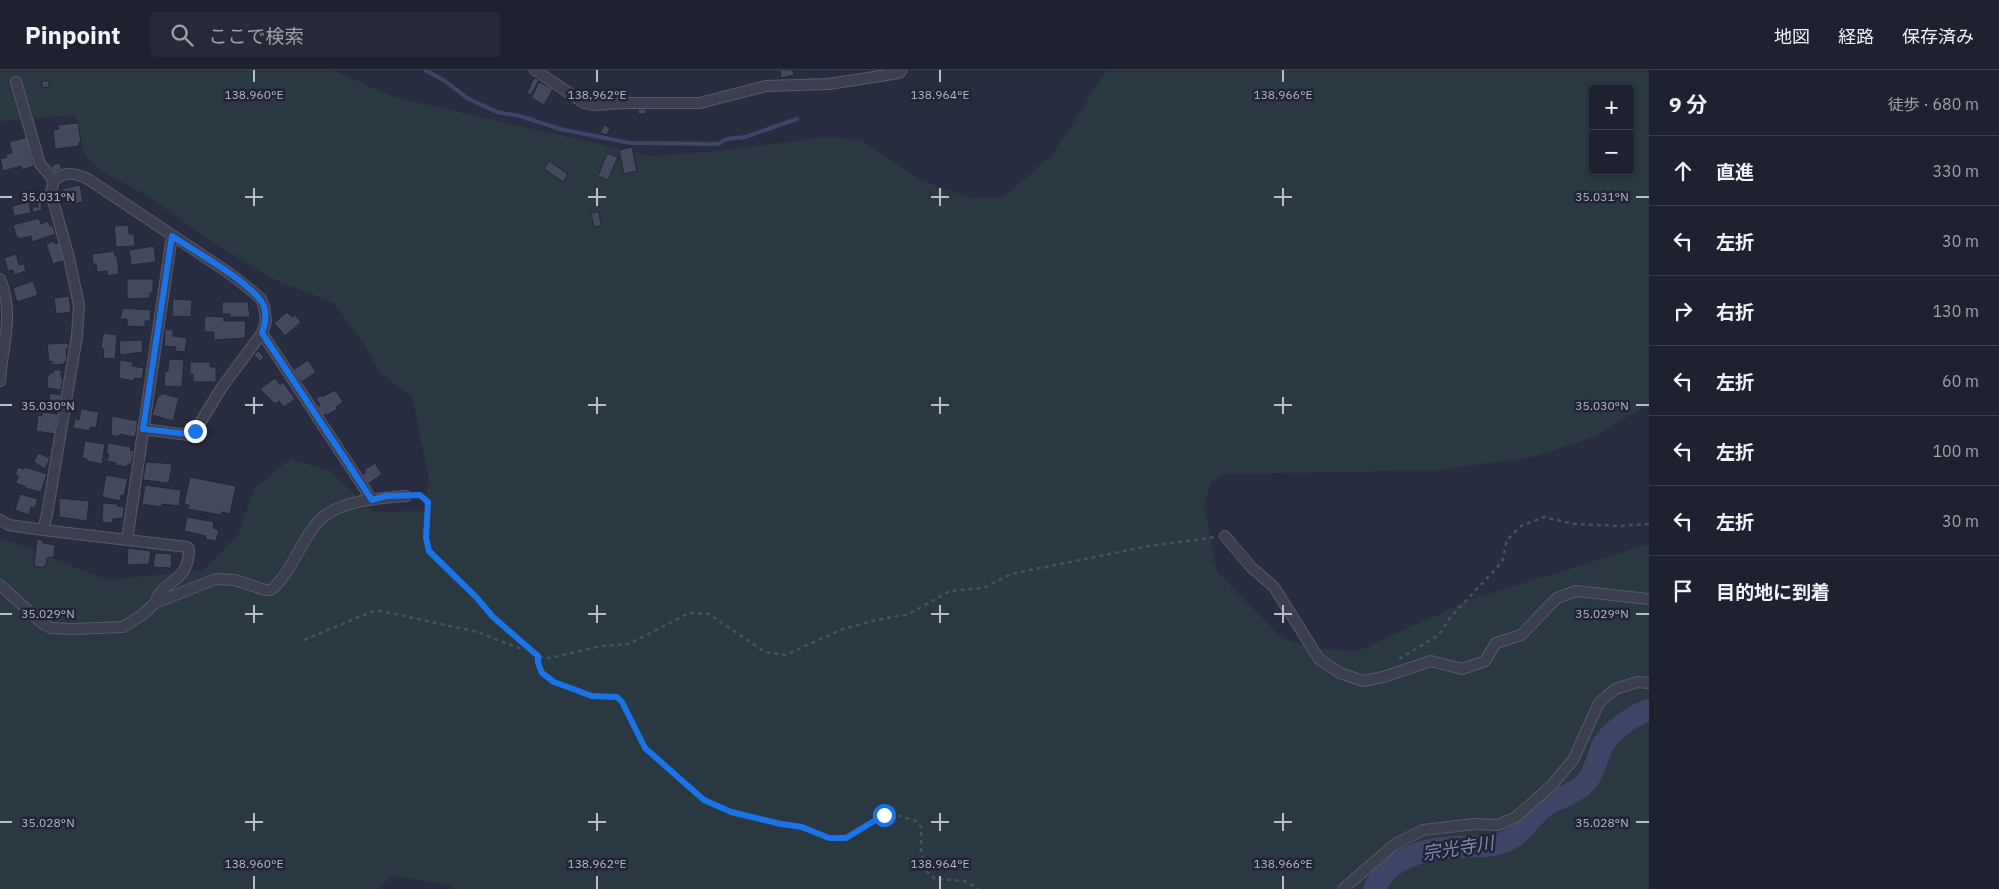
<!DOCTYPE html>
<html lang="ja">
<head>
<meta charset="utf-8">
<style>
  body { margin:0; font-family:"IBM Plex Sans","Noto Sans JP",sans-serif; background:#262938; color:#f1f3f6 }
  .controls { position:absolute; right:15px; top:15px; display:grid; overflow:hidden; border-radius:5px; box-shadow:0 2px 8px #0003 }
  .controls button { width:45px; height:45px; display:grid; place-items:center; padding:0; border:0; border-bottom:1px solid #3c3e4c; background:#1e2130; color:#f1f3f6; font:25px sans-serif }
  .stop { position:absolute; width:15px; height:15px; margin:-11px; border:4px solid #1a73e8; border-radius:50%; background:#fff }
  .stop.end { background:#1a73e8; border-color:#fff; box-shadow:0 1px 5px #0008 }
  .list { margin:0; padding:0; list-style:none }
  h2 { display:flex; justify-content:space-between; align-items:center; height:65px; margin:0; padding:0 20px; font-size:21px }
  h2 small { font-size:16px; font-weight:400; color:#a1a3ab }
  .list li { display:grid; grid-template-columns:32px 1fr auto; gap:15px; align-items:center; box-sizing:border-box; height:70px; padding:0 20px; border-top:1px solid #3c3e4c }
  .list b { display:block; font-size:19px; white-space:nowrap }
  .list em { font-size:16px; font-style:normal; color:#a1a3ab }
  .icon { flex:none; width:28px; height:28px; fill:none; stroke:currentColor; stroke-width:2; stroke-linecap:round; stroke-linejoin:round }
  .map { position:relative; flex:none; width:1649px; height:819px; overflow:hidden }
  header { display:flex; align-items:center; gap:30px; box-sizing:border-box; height:70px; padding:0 25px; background:#1e2130; border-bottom:1px solid #3c3e4c }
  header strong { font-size:24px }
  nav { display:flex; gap:28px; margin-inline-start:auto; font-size:18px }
  .search { width:350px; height:45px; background:#262938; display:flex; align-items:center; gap:12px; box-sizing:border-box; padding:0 18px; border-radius:5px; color:#a1a3ab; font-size:19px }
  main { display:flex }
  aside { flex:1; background:#1e2130 }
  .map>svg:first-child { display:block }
  .green { fill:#293841; fill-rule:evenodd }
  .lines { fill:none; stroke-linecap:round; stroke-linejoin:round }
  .stream { stroke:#3f4568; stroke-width:4 }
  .river { stroke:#3f4568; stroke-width:22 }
  .building { fill:#444960; stroke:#222637 }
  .street-casing { stroke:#565a6a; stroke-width:12 }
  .path { stroke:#45545b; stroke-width:2.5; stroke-dasharray:4 4; stroke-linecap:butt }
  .street { stroke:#3c3f50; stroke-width:10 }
  .route { stroke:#1a73e8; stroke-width:6 }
  .ticks { fill:none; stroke:#b8bbca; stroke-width:2 }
  .labels { text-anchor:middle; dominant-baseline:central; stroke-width:5; stroke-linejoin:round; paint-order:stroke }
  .water-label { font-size:18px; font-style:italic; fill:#828ab0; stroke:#202435 }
  .ticks-label { font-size:12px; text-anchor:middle; fill:#b8bbca; stroke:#202435; stroke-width:5; stroke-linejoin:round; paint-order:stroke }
</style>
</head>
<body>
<header>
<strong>Pinpoint</strong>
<div class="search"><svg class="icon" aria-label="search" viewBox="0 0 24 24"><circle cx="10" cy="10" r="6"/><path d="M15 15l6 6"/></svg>ここで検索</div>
<nav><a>地図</a><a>経路</a><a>保存済み</a></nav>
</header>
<main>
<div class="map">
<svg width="1649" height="819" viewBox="0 0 1649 819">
  <rect width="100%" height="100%" fill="#282c40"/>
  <path class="green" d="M0,0h332l62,27 257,59 67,-5 109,-14 33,3 61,40 49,18 34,-1 48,-42 55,-85h542v334l-56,33 -59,20 -94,13 -214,4 -15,8 -7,23 13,67 65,66 34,11 42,2 111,-51 180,-56v345h-1195l-2,-3 -60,-11 -13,14h-379v-352l108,43 96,-10 34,-35 16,-46 36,-30 40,12 44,41 51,-1 4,-34 -17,-80 -32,-25 -17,-29 -29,-40 -63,-25 -51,-31 -70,-49 -52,-29 -14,-16 -9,-38 -75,6zM1593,19h37v82h-37z"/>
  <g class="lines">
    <polyline class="stream" points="425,0 445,11 467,28 497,42 520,46 560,59 630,73 718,74 727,69 745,67 797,49"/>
    <path class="river" d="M1374,819c13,-30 48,-40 79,-42 22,-2 43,3 62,-11 11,-8 18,-22 30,-30 13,-9 30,-11 42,-25 9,-11 10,-26 17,-38 8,-13 31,-29 45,-33"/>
  </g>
  <g class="building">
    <polygon points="780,0 793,0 794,5 781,8"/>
    <polygon points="534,8 539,10 531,25 527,23"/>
    <polygon points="42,11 49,11 49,17 42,18"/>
    <polygon points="539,12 553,19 544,35 531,28"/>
    <rect x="638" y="39" width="8" height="5"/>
    <polygon points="78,53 81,72 79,72 79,76 55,79 53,60 59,59 58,55"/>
    <polygon points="604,55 610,58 607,65 600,63"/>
    <polygon points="27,67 34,96 22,100 21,96 3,101 0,89 7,87 6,84 12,83 9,72"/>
    <polygon points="632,77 637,101 624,104 619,80"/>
    <polygon points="607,83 618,87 608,110 598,106"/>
    <polygon points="549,91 568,104 563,112 544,99"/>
    <polygon points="59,93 62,99 54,102 51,96"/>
    <polygon points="80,115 83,132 66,135 62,119"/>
    <polygon points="46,125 47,133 41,134 42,140 33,142 32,137 38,137 37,126"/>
    <polygon points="29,132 31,143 14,146 12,136"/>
    <polygon points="599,142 601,156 594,157 591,143"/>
    <polygon points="39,148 41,154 48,151 50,156 52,155 56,164 32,172 31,166 20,169 20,168 17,168 13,155"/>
    <polygon points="128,155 129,164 134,164 135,176 116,177 114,156"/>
    <polygon points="54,171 55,174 60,173 66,190 53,194 46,174"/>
    <polygon points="154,176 156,192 131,195 129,180"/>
    <polygon points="114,181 115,186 117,186 119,204 107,206 107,201 97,202 96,194 93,194 92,184"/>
    <polygon points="16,184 19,195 24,194 26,201 14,205 13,200 8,201 4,188"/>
    <polygon points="127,209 153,209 153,223 150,223 150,228 127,229"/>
    <polygon points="33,211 38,225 17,232 13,218"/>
    <polygon points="69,226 71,242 56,244 54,228"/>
    <polygon points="173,229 192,230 191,247 172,246"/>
    <polygon points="222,232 248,232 250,247 230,247 230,244 222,244"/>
    <polygon points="123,238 151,240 150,251 145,251 145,257 127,256 127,249 120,249"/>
    <polygon points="287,242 292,247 295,245 301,252 285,266 274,253"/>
    <polygon points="205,246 224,247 224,251 246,251 245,268 214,270 214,262 204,262"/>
    <polygon points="165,259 173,260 173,266 187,268 185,282 175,281 176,277 164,276"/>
    <polygon points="103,263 117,265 115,289 103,288 104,279 101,279"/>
    <polygon points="142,270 143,282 120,285 119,271"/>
    <polygon points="68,273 69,279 66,279 67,291 64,292 64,294 52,295 52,291 49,292 47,274"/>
    <polygon points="258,281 264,287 260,291 254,285"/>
    <polygon points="169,289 184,290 182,317 164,316 165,301 168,301"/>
    <polygon points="120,290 133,292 132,296 144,298 142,309 134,308 134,311 119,308"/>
    <polygon points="308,290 316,302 302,312 293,300"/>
    <polygon points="190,292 210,292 210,297 216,297 216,312 193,312 193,304 190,304"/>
    <polygon points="53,300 61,300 61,307 63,307 61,320 48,318 47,306 49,306 49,303 53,303"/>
    <polygon points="275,308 280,315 283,312 295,329 284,337 279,331 275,334 260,319"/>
    <polygon points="335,320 343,332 336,337 337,339 327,345 326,344 323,346 317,337 320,335 316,329 321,325 322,327"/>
    <polygon points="50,323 61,325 58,342 54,342 55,338 48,337"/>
    <polygon points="161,323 179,328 173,351 152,345 158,326 160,326"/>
    <polygon points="81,339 99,342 96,358 90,357 90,361 73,358 75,349 79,350"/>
    <polygon points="43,342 58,344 55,364 36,361 38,345 42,346"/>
    <polygon points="112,346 138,351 135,367 120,364 119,367 111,365"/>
    <polygon points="85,371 105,374 102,394 86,391 87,389 82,388"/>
    <polygon points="108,373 131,377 130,380 134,381 131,394 128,394 127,397 116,395 116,393 107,391 109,384 106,384"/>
    <polygon points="38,383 50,388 45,399 34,392"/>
    <polygon points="146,392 172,394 169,413 143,410"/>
    <polygon points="375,393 382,404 368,414 362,404 366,402 364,400"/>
    <polygon points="18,397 24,399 25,397 47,404 41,422 25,418 26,417 16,413 18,406 15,405"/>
    <polygon points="106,405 128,409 124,425 121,425 120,431 102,427"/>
    <polygon points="190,407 236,416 230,444 222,442 221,445 188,439 189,435 184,434"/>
    <polygon points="145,415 181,420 179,436 162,434 161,437 142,434"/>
    <polygon points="20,424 38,429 35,438 31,437 29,445 15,440"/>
    <polygon points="59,428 89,431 87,451 59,447"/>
    <polygon points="103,433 118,434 117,436 124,437 123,448 113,449 113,453 102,452"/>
    <polygon points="187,447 214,452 213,458 219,460 216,471 205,469 206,466 184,461"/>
    <polygon points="37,469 43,470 43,473 55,475 54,487 47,488 46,495 45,495 44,498 34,496"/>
    <polygon points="128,478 151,481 149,494 127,495"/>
    <polygon points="155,483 172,484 171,498 153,497"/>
  </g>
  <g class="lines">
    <defs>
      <g id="street">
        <polyline points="535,0 584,33 593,35 624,33 700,33 766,16 829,14 899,3 902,0"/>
        <polyline points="16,12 40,94 54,110 51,123 69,188 79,235 77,266 47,444 43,460"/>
        <path d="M54,110c12,-9 21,-7 34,-1l141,94 23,18 9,8 3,8 2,14 -4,12 -40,54 -27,44 -7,4 -45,-6"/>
        <path d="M0,209c15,36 2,66 0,102"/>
        <polyline points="262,263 372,430"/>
        <path d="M0,450l9,5 34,5 144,17 2,2c0,35 -26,29 -34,54"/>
        <polyline points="1225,466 1251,497 1274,517 1319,589 1340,603 1363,611 1383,607 1431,591 1462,599 1485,591 1496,573 1521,565 1557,528 1576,521 1649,529"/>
        <polyline points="127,470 172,166"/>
        <path d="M0,515l43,39 8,4 22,1 50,-2 19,-12 13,-12 61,-24 19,1 30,10h6c13,-11 21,-27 29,-41 6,-10 12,-23 22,-31 21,-18 58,-20 84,-22"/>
        <polyline points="1343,819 1395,774 1423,760 1475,754 1498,755 1516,747 1551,716 1573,690 1599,633 1615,619 1638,612 1649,613"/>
      </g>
    </defs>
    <use href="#street" class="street-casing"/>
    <g class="path">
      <polyline points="417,425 420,425 428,432 426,468 429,481 477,528 493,547 529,579 539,587 550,588 601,576 629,574 689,543 709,544 765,582 785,585 843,559 876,550 909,544 950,521 984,518 1011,504 1149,476 1216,467"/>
      <polyline points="304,570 376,540 478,562 518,578 529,579"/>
      <path d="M539,587c-4,30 56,39 78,40l5,5 23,46 59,53 27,11 50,12 22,3 26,11h17l38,-23 9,-1 23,7 5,6v23l4,20 10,9 30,2 14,8"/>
      <polyline points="1399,589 1439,565 1449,549 1502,492 1507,470 1521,456 1544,447 1574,454 1619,456 1649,454"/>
    </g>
    <use href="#street" class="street"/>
  </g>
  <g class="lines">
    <path class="route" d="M195,361l-7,3 -45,-5 29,-193c19,13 86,50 92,71 3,9 1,17 -2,26l110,167 14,-4 34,-1 8,7 -2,36 3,13 48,47 16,19 45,39v7l4,10 12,9 38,14 25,1 5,5 23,46 59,52 27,12 50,12 21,3 27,11h17l38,-23"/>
  </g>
  <path class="ticks" d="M254,0v12M597,0v12M940,0v12M1283,0v12M254,118v18M597,118v18M940,118v18M1283,118v18M0,127h12M245,127h18M588,127h18M931,127h18M1274,127h18M1636,127h13M254,327v17M597,327v17M940,327v17M1283,327v17M0,335h12M245,335h18M588,335h18M931,335h18M1274,335h18M1636,335h13M254,535v18M597,535v18M940,535v18M1283,535v18M0,544h12M245,544h18M588,544h18M931,544h18M1274,544h18M1636,544h13M254,743v18M597,743v18M940,743v18M1283,743v18M0,752h12M245,752h18M588,752h18M931,752h18M1274,752h18M1636,752h13M254,806v13M597,806v13M940,806v13M1283,806v13"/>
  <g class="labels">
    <g class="water-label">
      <text transform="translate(1458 778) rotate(-9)">宗光寺川</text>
    </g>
  </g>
  <g class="ticks-label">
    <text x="254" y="29">138.960°E</text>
    <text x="597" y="29">138.962°E</text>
    <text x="940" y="29">138.964°E</text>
    <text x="1283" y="29">138.966°E</text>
    <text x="48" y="131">35.031°N</text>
    <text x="1602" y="131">35.031°N</text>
    <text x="48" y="340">35.030°N</text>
    <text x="1602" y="340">35.030°N</text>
    <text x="48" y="548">35.029°N</text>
    <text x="1602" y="548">35.029°N</text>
    <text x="48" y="757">35.028°N</text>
    <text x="1602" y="757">35.028°N</text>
    <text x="254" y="798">138.960°E</text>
    <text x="597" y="798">138.962°E</text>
    <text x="940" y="798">138.964°E</text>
    <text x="1283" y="798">138.966°E</text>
  </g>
</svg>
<div class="controls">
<button>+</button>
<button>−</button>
</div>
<div class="stop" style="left:884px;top:745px"></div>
<div class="stop end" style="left:195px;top:361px"></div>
</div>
<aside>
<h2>9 分<small>徒歩 · 680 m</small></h2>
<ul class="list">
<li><svg class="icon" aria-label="ahead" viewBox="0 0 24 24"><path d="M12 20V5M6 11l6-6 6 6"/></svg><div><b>直進</b></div><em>330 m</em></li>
<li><svg class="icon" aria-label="left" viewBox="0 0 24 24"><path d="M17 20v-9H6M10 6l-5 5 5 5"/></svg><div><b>左折</b></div><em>30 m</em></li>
<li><svg class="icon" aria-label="right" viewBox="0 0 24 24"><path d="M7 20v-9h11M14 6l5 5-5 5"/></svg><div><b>右折</b></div><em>130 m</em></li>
<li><svg class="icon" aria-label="left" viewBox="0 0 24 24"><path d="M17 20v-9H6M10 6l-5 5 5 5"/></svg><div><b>左折</b></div><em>60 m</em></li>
<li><svg class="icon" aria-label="left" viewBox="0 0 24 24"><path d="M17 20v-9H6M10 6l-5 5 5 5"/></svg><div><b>左折</b></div><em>100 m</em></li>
<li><svg class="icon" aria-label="left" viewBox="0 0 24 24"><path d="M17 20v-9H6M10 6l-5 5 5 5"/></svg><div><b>左折</b></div><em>30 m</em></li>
<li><svg class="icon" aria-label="arrive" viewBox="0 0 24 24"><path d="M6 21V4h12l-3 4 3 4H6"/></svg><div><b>目的地に到着</b></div></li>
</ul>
</aside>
</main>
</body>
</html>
